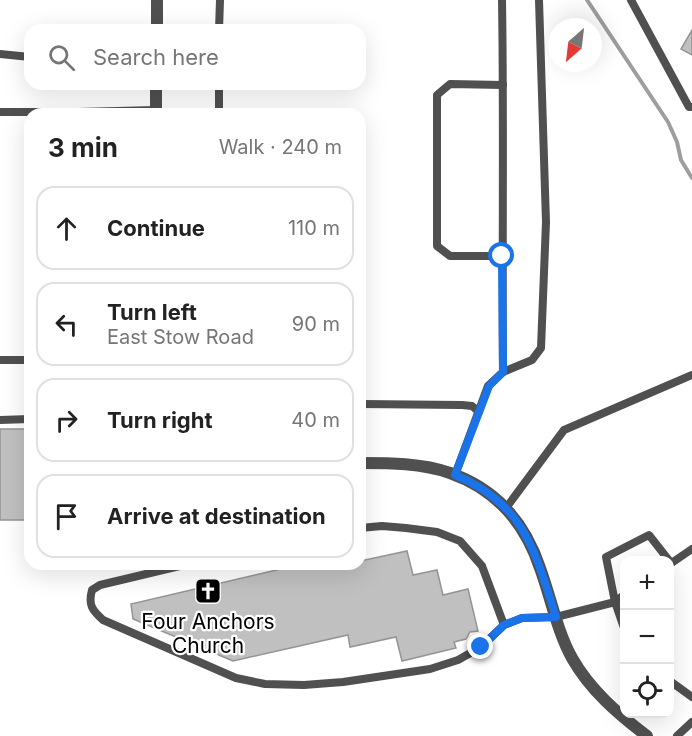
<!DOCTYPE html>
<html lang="en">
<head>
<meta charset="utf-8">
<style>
  body { margin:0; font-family:Inter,sans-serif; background:#f2f2f2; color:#222 }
  .controls { position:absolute; right:18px; bottom:18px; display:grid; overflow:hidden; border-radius:12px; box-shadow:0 6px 24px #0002 }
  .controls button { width:54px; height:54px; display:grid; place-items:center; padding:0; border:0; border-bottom:2px solid #e0e0e0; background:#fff; color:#222; font:30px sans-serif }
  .compass { position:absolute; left:548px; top:18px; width:54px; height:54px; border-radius:50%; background:#fff; box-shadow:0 6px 24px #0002; rotate:208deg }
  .stop { position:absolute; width:18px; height:18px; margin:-14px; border:4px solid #1a73e8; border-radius:50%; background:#fff }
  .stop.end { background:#1a73e8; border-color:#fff; box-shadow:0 2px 6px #0008 }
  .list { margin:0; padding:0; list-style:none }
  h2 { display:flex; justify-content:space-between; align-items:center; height:78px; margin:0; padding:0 24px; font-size:26px }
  h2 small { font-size:20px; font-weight:400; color:#767676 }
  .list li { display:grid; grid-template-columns:39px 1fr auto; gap:18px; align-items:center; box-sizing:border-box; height:84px; margin:0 12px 12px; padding:0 12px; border:2px solid #e0e0e0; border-radius:18px }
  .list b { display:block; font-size:22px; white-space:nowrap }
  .list p { margin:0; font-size:20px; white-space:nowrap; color:#767676 }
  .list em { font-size:20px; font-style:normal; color:#767676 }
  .icon { flex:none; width:33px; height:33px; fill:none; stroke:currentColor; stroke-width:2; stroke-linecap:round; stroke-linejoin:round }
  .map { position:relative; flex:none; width:692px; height:736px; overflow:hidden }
  .search { position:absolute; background:#fff; box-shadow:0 6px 24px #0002; left:24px; top:24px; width:342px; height:66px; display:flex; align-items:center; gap:15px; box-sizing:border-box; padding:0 21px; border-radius:18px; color:#767676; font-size:22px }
  .panel { position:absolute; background:#fff; box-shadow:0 6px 24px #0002; left:24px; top:108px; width:342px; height:462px; border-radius:18px }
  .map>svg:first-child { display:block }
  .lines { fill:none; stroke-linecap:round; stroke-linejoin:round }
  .stream { stroke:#9e9e9e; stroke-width:4 }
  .building { fill:#c0c0c0; stroke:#949494; stroke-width:1.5 }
  .lane { stroke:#505050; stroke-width:8 }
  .street { stroke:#505050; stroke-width:12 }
  .route { stroke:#1a73e8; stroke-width:8 }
  .labels { text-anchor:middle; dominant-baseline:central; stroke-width:4.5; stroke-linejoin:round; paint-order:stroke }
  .poi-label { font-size:21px; fill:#000; stroke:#fff }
</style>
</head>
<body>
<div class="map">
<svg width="692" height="736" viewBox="0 0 692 736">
  <rect width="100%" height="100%" fill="#fff"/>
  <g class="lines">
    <polyline class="stream" points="587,0 668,122 677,142 681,160 692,178"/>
  </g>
  <g class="building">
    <polygon points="692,30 692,55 681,49"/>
    <rect x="0" y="429" width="30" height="91"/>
    <polygon points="407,551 413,575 437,570 443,595 468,589 478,631 470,632 466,639 454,642 456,648 402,661 396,637 350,647 348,635 233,661 133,619 131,604 302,564 333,564 334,567 349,564 360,564 360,561"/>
  </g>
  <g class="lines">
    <g class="lane">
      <path d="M502,0c2,124 0,248 1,372"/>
      <polyline points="631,0 689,107 692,107"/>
      <polyline points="219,30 220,0"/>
      <polyline points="0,54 30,57"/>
      <polyline points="0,112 78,112 156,110"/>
      <polyline points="219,114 219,84"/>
      <polyline points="502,256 450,256 437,246 437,95 450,84 503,85"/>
      <polyline points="0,360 30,360"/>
      <polyline points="360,404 462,405 472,406 479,412"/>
      <polyline points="0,420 30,419"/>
      <polyline points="455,475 488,386 503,372 532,360 541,348 546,222 539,0"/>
      <polyline points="506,508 564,430 692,375"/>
      <polyline points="360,528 382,526 406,528 437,532 460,541 482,566 504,625"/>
      <path d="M188,564l-88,21 -8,5c-4,15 0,20 11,30l133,58 29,6 39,1 39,-3 87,-13 28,-9 23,-13 23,-22 18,-7 34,-1 59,-15 9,26"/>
      <polyline points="670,564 692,549"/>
      <polyline points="624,595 615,602 606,557 649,535 671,563"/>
      <polyline points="670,681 692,697"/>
      <polyline points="677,736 692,722"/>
    </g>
    <g class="street">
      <polyline points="157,0 157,30"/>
      <polyline points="156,114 156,84"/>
      <path d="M360,463c29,0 62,0 90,10 46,16 75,50 90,95 11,30 17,63 32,90 18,32 46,56 75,78"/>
    </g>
  </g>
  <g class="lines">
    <path class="route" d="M481,647l23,-22 18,-7 34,-1c-21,-65 -31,-113 -101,-142l34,-89 14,-14 -1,-116"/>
  </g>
  <defs>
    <symbol id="church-square" viewBox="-11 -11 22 22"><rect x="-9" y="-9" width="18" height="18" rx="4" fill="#000" stroke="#fff"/><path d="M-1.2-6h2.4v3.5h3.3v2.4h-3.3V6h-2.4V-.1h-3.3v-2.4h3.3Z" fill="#fff"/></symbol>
  </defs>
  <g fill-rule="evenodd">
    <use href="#church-square" x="193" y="576" width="30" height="30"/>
  </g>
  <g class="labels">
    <g class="poi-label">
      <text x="208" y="621">Four Anchors<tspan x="208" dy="24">Church</tspan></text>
    </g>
  </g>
</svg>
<div class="controls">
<button>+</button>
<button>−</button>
<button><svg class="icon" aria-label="locate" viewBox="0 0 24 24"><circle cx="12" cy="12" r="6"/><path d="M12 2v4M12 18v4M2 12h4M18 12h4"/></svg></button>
</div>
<svg class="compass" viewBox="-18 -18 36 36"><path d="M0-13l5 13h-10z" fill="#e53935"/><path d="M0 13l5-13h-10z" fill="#767676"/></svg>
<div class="stop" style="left:502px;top:256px"></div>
<div class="stop end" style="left:481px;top:647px"></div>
<div class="search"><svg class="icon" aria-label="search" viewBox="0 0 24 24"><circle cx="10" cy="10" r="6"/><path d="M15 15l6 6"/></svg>Search here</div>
<section class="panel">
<h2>3 min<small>Walk · 240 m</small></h2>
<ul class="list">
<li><svg class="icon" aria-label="ahead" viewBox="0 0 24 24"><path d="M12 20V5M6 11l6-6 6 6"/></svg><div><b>Continue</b></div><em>110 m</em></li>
<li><svg class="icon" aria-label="left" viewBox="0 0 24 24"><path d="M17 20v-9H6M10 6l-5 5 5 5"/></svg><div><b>Turn left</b><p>East Stow Road</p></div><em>90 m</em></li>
<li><svg class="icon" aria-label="right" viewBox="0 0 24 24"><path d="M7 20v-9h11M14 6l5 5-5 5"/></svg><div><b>Turn right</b></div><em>40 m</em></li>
<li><svg class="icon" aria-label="arrive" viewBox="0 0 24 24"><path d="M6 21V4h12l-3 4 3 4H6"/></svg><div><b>Arrive at destination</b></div></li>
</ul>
</section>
</div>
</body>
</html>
